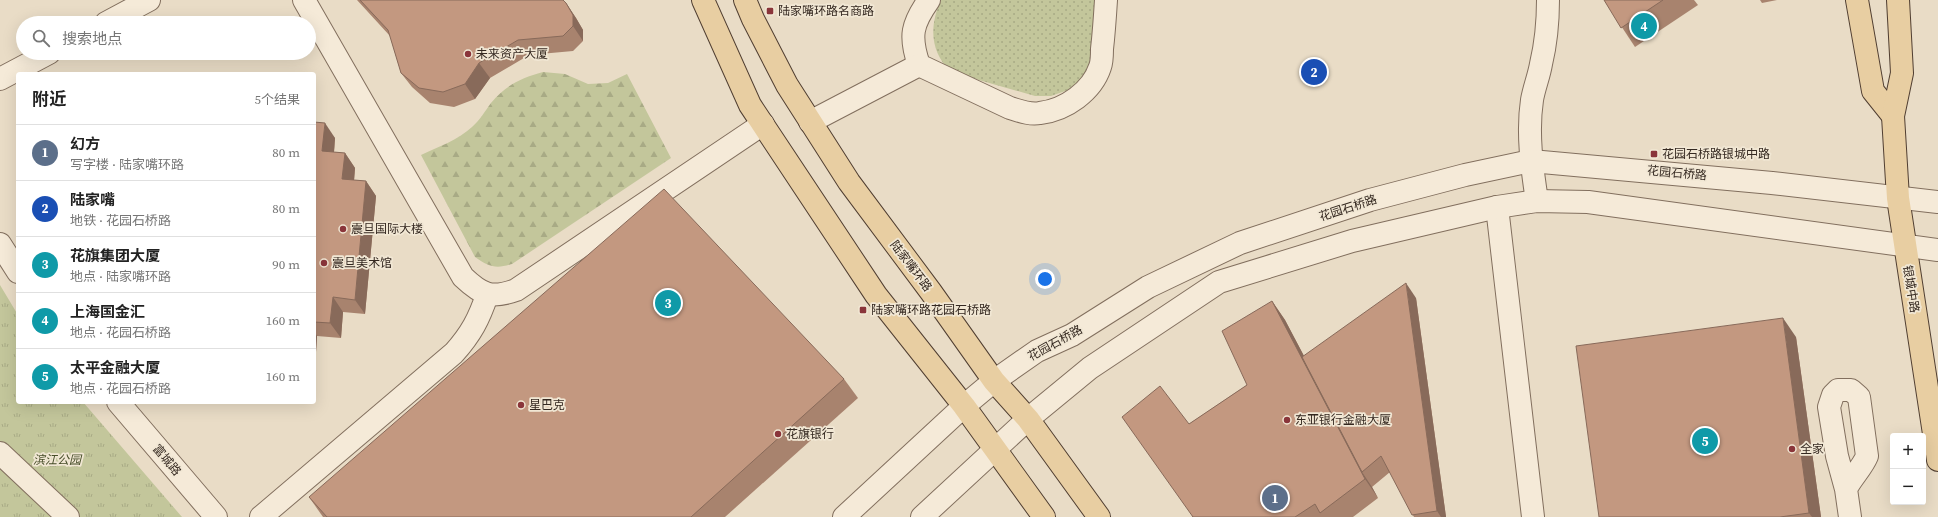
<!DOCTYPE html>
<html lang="zh">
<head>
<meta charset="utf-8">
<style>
  body { margin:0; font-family:"Source Serif 4","Noto Sans SC",serif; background:#f6f6f6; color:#222 }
  .controls { position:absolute; right:12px; bottom:12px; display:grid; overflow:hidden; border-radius:4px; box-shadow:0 4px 16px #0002 }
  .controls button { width:36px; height:36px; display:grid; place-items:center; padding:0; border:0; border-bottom:1px solid #e0e0e0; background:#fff; color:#222; font:20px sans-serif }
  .you { position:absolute; left:1045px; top:279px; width:14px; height:14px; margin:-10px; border:3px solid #fff; border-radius:50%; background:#1a73e8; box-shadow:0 0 0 6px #1a73e833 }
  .badge { display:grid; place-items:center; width:26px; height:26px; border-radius:50%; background:#db2777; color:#fff; font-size:13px; font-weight:700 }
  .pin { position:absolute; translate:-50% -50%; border:2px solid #fff; box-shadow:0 1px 4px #0006 }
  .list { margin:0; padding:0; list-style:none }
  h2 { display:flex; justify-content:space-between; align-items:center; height:52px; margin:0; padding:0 16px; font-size:17px }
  h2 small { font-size:13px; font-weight:400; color:#767676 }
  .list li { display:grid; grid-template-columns:26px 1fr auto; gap:12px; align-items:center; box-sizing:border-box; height:56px; padding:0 16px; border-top:1px solid #e0e0e0 }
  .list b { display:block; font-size:15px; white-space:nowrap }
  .list p { margin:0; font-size:13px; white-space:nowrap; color:#767676 }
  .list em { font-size:13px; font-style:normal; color:#767676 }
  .icon { flex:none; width:22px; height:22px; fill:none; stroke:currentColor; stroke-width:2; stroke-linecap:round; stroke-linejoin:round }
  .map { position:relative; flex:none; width:1938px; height:517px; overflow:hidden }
  .search { position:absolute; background:#fff; box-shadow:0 4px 16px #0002; left:16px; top:16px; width:300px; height:44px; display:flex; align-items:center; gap:10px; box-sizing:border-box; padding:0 14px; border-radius:22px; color:#767676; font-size:15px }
  .panel { position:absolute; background:#fff; box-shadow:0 4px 16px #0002; left:16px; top:72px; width:300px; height:332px; border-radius:4px }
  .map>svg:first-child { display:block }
  .grass { fill:url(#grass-dots) }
  .forest { fill:url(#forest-firs) }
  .park { fill:url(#park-tufts) }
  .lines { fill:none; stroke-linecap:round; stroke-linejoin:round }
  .minor-casing { stroke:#826f5e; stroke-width:24 }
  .major-casing { stroke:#503e31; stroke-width:24 }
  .minor { stroke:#f5ead8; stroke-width:22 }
  .major { stroke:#e8cea2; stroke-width:22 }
  .wall { fill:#a8836e }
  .shaded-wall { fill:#886a5a }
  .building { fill:#c39880; stroke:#886a5a }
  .poi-dot { fill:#8a353a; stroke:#f1e7d4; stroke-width:1.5 }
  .labels { text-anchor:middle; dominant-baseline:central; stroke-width:3.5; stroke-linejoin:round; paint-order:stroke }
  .poi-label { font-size:12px; fill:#342820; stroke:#f1e7d4; text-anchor:start }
  .street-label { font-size:12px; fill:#342820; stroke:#f1e7d4 }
  .park-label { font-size:12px; font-style:italic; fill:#474e29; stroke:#f1e7d4 }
</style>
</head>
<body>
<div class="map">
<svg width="1938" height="517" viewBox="0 0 1938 517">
  <defs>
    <pattern id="grass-dots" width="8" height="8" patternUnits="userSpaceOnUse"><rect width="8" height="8" fill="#c3c69b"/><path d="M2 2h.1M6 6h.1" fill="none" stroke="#a8aa85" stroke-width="1.8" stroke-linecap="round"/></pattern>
    <pattern id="forest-firs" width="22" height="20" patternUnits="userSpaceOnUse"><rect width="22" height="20" fill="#c3c69b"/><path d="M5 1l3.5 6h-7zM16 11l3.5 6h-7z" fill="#a8aa85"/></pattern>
    <pattern id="park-tufts" width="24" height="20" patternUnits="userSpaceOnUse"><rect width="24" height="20" fill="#c3c69b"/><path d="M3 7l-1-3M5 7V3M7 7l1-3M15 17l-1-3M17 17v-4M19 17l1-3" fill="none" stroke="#a8aa85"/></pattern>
  </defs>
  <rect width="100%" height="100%" fill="#e9dcc6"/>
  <path class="grass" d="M941,0h155l-2,33 -5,35 -9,12 -12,10 -17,6h-16l-84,-24c-21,-20 -22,-46 -10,-72z"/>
  <path class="forest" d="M543,72l22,2 23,10 20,-1 19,-9 44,84 -159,106c-16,5 -23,3 -37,-7l-54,-102c17,-8 37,-15 51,-28 8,-7 13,-16 19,-24 15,-18 30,-25 52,-31z"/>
  <polygon class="park" points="0,285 18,315 18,402 83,402 182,517 0,517"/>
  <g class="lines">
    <defs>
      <g id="minor">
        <path d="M304,0l159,277c19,18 28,22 53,13l247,-166"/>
        <path d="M929,0c-17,24 -20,36 -10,65l91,43c10,3 20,7 30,5 26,-3 52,-22 60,-46 2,-5 2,-13 2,-18 2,-17 3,-33 4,-49"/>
        <polyline points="106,23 149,0"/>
        <polyline points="0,79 49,53"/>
        <polyline points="810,122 919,65"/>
        <path d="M1537,201c-5,-33 -10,-68 -5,-101 2,-12 7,-24 9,-36 5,-21 7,-42 7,-64"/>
        <polyline points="1497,207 1533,517"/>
        <polyline points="0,244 18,272"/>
        <polyline points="118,402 216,517"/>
        <polyline points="0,453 68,517"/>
        <path d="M1846,489c6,-12 16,-21 21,-33l-8,-59 -8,-7h-13l-5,5 -4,12 8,49 9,33 4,28"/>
        <path d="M261,517l193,-164c17,-19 25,-34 33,-58"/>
        <polyline points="844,517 964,406 994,381 1037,351 1072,335 1148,287 1240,243 1370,200 1465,175 1531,161 1772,183 1938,202"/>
        <polyline points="922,517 1028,419 1090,368 1219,282 1352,241 1497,207 1537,201 1588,202 1938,250"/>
      </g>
      <g id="major">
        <polyline points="703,0 750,105 876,295 964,406 1044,517"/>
        <polyline points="745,0 753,19 787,85 849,182 931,292 994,381 1028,419 1099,517"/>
        <polyline points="1857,0 1873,91 1893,116"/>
        <polyline points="1898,0 1902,73 1893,116 1898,198 1938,460"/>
      </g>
    </defs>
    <use href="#minor" class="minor-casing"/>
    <use href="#major" class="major-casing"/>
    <use href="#minor" class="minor"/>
    <use href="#major" class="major"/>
  </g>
  <g class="wall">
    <polygon points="357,0 563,0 566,3 576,18 583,30 583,41 573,51 529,55 490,78 475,99 454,107 430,103 412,87 401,73 390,36"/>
    <polygon points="1604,0 1694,0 1698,5 1635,47"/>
    <polygon points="1760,0 1777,0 1762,3"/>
    <polygon points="314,122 335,138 334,152 345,153 355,168 354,180 366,181 376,196 365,314 343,312 341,338 317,336 315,367 314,367"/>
    <polygon points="1416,298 1446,517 1414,517 1390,472 1372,487 1378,498 1353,517 1192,517 1189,424 1247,385 1272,301 1285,320 1304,356"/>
    <polygon points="1796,337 1821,517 1599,517"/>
    <polygon points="844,379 858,398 725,517 323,517 309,497"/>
  </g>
  <g class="shaded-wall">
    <polygon points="566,3 576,18 583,30 583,41 573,26"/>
    <polygon points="479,63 490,78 475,99 465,84"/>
    <polygon points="325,123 335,138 333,166 322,151"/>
    <polygon points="345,153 355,168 353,194 342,179"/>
    <polygon points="366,181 376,196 365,314 355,300"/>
    <polygon points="1406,283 1416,298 1446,517 1441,517 1437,511"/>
    <polygon points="333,297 343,312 341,338 330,323"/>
    <polygon points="1272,301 1285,320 1364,470 1362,472 1372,487 1378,498 1365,479"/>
    <polygon points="1783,318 1796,337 1821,517 1812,517 1809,513"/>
    <polygon points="314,331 317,336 315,367 314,366"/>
  </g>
  <g class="building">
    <polygon points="360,0 563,0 566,3 573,15 573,26 563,36 518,40 479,63 465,84 443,92 419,88 401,73 388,30"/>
    <polygon points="1604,0 1663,0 1621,28"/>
    <polygon points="314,122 325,123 322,151 345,153 342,179 366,181 355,300 333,297 330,323 314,322"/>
    <polygon points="664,189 844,379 691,517 327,517 309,497"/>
    <polygon points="1406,283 1437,511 1412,515 1381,456 1362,472 1302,357"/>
    <polygon points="1272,301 1365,479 1320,513 1315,504 1295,517 1193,517 1122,417 1160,386 1189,424 1247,385 1222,331"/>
    <polygon points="1783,318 1809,513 1780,517 1599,517 1576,346"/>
  </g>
  <g class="poi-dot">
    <rect x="766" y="7" width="8" height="8" rx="2"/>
    <circle cx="468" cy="54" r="4"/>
    <rect x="1650" y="150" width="8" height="8" rx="2"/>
    <circle cx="343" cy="229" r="4"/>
    <circle cx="324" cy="263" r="4"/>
    <rect x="859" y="306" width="8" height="8" rx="2"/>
    <circle cx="521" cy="405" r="4"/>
    <circle cx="1287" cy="420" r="4"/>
    <circle cx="778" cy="434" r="4"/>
    <circle cx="1792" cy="449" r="4"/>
  </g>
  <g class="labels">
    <g class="poi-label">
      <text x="778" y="11">陆家嘴环路名商路</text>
      <text x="476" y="54">未来资产大厦</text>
      <text x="1662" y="154">花园石桥路银城中路</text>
      <text x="351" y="229">震旦国际大楼</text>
      <text x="332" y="263">震旦美术馆</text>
      <text x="871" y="310">陆家嘴环路花园石桥路</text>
      <text x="529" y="405">星巴克</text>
      <text x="1295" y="420">东亚银行金融大厦</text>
      <text x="786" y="434">花旗银行</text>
      <text x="1800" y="449">全家</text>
    </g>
    <g class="street-label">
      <text transform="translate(1677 173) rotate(5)">花园石桥路</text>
      <text transform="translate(1348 208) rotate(-18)">花园石桥路</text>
      <text transform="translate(911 266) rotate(53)">陆家嘴环路</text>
      <text transform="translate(1911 289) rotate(81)">银城中路</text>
      <text transform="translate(1055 343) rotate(-29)">花园石桥路</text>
      <text transform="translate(167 460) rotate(50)">富城路</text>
    </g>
    <g class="park-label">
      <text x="57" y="460">滨江公园</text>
    </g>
  </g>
</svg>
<div class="controls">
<button>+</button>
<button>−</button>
</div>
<div class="you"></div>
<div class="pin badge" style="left:1275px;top:498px;background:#5c6f8a">1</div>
<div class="pin badge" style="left:1314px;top:72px;background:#1a4fb4">2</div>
<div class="pin badge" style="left:668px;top:303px;background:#0f9aa8">3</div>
<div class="pin badge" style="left:1644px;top:26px;background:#0f9aa8">4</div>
<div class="pin badge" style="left:1705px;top:441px;background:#0f9aa8">5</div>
<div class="search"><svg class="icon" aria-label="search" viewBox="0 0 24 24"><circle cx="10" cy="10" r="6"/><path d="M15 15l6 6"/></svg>搜索地点</div>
<section class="panel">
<h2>附近<small>5个结果</small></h2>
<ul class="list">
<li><span class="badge" style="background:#5c6f8a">1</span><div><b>幻方</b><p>写字楼 · 陆家嘴环路</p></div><em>80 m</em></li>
<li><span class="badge" style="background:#1a4fb4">2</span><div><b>陆家嘴</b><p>地铁 · 花园石桥路</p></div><em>80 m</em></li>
<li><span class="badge" style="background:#0f9aa8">3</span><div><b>花旗集团大厦</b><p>地点 · 陆家嘴环路</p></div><em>90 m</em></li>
<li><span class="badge" style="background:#0f9aa8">4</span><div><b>上海国金汇</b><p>地点 · 花园石桥路</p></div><em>160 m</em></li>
<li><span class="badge" style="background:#0f9aa8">5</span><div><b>太平金融大厦</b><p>地点 · 花园石桥路</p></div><em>160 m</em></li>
</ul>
</section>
</div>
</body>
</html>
